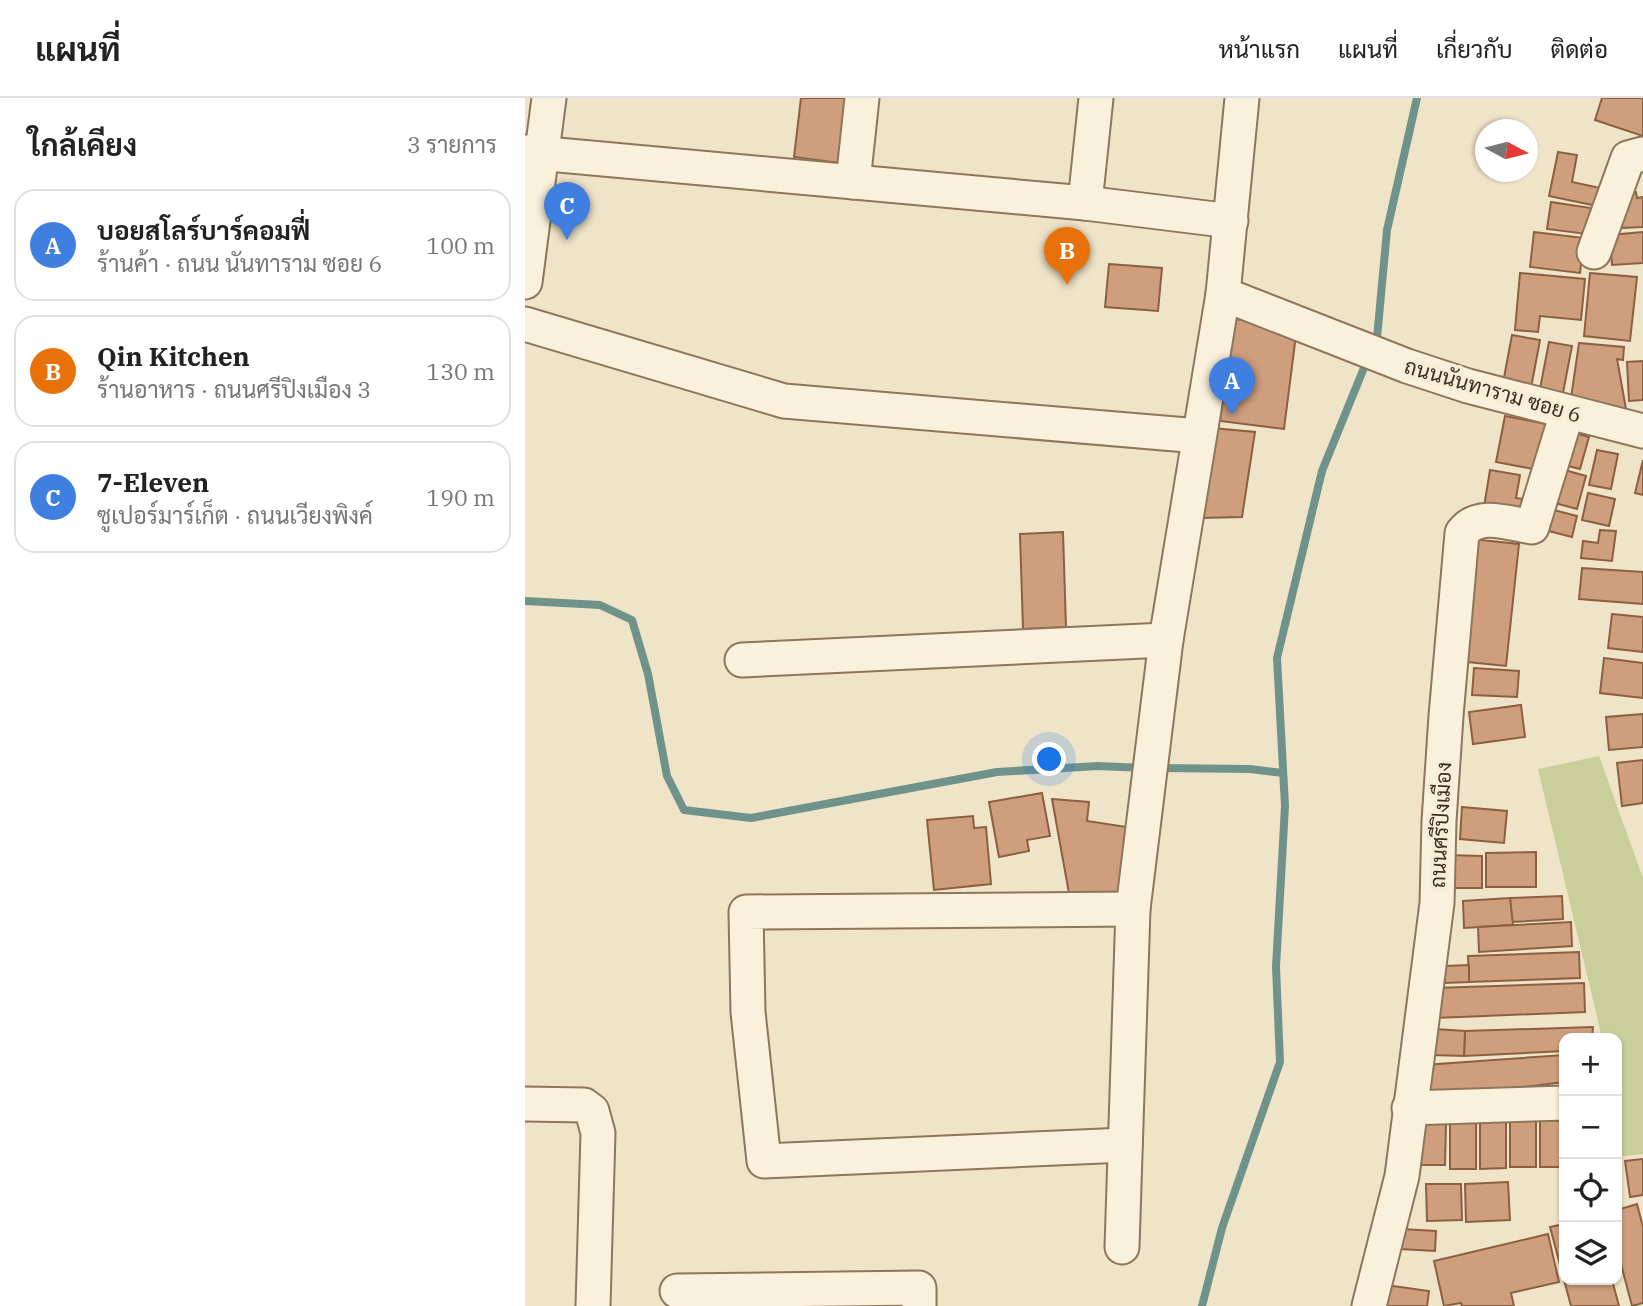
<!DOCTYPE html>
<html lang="th">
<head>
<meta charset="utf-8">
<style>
  body { margin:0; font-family:"IBM Plex Serif",Sarabun,serif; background:#f6f6f6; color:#222 }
  .controls { position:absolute; right:21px; bottom:21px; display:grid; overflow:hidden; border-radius:14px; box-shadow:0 2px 5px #0004 }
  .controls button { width:63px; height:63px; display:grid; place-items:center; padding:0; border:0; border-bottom:2px solid #e0e0e0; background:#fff; color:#222; font:35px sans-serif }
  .compass { position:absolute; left:950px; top:21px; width:63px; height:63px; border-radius:50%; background:#fff; box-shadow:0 2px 5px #0004; rotate:97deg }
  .you { position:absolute; left:525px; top:662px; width:24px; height:24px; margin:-18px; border:5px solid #fff; border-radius:50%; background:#1a73e8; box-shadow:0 0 0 10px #1a73e833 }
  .badge { display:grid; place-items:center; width:46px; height:46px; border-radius:50%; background:#9e2a2b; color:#fff; font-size:23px; font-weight:700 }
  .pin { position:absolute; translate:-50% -58px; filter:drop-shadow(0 2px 4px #0008) }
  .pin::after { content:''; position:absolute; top:37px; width:24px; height:21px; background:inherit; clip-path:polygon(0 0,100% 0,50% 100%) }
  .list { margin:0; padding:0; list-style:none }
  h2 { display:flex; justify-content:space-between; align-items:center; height:91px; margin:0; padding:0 28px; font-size:30px }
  h2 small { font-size:23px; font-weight:400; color:#767676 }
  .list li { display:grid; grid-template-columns:46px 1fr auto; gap:21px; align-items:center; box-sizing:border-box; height:112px; margin:0 14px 14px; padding:0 14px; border:2px solid #e0e0e0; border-radius:21px }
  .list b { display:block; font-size:26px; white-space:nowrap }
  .list p { margin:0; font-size:23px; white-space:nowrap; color:#767676 }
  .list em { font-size:23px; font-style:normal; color:#767676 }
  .icon { flex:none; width:38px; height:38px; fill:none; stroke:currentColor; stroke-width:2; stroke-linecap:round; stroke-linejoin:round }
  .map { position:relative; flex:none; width:1118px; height:1208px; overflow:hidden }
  header { display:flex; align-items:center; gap:42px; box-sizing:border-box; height:98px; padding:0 35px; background:#fff; border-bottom:2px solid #e0e0e0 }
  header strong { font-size:33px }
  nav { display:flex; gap:38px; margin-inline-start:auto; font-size:24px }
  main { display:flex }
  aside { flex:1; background:#fff }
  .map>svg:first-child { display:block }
  .green { fill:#c9cf9b }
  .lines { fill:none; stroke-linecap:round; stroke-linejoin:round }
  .stream { stroke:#6f938a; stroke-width:8 }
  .building { fill:#cf9f7d; stroke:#8d5f41; stroke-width:2 }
  .minor-casing { stroke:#8d765c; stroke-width:37 }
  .minor { stroke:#faf1dc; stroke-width:33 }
  .labels { text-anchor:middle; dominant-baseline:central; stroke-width:7; stroke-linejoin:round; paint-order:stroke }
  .street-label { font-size:21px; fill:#3d2e20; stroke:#f7eed8 }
</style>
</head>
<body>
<header>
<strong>แผนที่</strong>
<nav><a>หน้าแรก</a><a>แผนที่</a><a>เกี่ยวกับ</a><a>ติดต่อ</a></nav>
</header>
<main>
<aside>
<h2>ใกล้เคียง<small>3 รายการ</small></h2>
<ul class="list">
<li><span class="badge" style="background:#3f7fe0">A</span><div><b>บอยสโลร์บาร์คอมฟี่</b><p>ร้านค้า · ถนน นันทาราม ซอย 6</p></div><em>100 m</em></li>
<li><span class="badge" style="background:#e8710a">B</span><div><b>Qin Kitchen</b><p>ร้านอาหาร · ถนนศรีปิงเมือง 3</p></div><em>130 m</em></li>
<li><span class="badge" style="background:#3f7fe0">C</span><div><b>7-Eleven</b><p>ซูเปอร์มาร์เก็ต · ถนนเวียงพิงค์</p></div><em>190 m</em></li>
</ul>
</aside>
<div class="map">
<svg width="1118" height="1208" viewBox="0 0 1118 1208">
  <rect width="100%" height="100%" fill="#f0e4c8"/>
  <polygon class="green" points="1074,658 1118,780 1118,1056 1092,1059 1092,940 1077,940 1013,671"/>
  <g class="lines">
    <g class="stream">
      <polyline points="848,248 852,240 862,132 892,0"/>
      <polyline points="0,503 75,507 107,522 123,576 142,678 159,712 226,720 472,674 573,668 619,670"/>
      <polyline points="632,670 725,671 758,675"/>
      <polyline points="677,1208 697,1130 755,964 751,869 760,708 752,560 797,373 843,260"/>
    </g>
  </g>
  <g class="building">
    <polygon points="276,0 330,0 322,66 269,59"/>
    <polygon points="1077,0 1118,0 1118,38 1070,22"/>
    <polygon points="1033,54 1052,57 1047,84 1075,90 1072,108 1024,98"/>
    <polygon points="1111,94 1112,100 1118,99 1118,129 1097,130 1095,95"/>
    <polygon points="1026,104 1066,110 1062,136 1022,131"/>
    <polygon points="1009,134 1059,140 1055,175 1005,169"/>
    <polygon points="1118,134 1118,165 1087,167 1085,137"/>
    <polygon points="584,166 637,170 633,213 580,209"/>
    <polygon points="995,175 1060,181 1056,222 1015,218 1013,234 990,232"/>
    <polygon points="1065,175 1112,179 1105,243 1059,238"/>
    <polygon points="709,221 772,229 759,331 695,323"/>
    <polygon points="987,237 1015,242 1006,290 978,285"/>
    <polygon points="1024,244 1047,248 1037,300 1014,296"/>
    <polygon points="1054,245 1099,249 1098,262 1092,261 1103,322 1045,307"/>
    <polygon points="1118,263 1118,302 1104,303 1102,264"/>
    <polygon points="980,318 1027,327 1019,373 971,364"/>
    <polygon points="687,330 730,334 717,419 676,420"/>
    <polygon points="1044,333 1064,339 1055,371 1035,366"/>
    <polygon points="1072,352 1093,356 1086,391 1064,387"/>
    <polygon points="1118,362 1118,397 1110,395"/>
    <polygon points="1036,371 1061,378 1052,411 1026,404"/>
    <polygon points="965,372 995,377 991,400 1010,403 1006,423 958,415"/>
    <polygon points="1063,395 1090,401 1084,428 1057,422"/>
    <polygon points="1021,410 1052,418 1047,439 1016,431"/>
    <polygon points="1075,432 1091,433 1087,463 1056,460 1058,443 1073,445"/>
    <polygon points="538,434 541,529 498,531 495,436"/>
    <polygon points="946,441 994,446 981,568 933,563"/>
    <polygon points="1057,470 1118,474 1118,506 1054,501"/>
    <polygon points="1087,516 1118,519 1118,554 1083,550"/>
    <polygon points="1079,560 1118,565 1118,600 1075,595"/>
    <polygon points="949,570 994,573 992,599 947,597"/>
    <polygon points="996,607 1000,639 948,646 944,614"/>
    <polygon points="1118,616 1118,649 1084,652 1081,619"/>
    <polygon points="1118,662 1118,705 1097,708 1092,665"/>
    <polygon points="517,695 525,738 502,742 504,753 474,759 464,704"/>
    <polygon points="527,701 564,704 562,723 602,729 594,797 545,801"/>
    <polygon points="937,709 982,713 979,745 935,741"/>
    <polygon points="448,718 449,730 461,729 466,786 409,792 402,722"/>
    <polygon points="1011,754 1011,789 961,789 961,755"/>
    <polygon points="921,757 957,758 957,790 920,790"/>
    <polygon points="1037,798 1038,821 987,824 985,800"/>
    <polygon points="985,800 988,827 939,830 938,803"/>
    <polygon points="1046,824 1047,848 954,854 953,829"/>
    <polygon points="1054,854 1055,880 944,884 943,858"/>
    <polygon points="944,867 944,884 920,885 920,868"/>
    <polygon points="1059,885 1060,914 910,920 909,890"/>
    <polygon points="1068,929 1067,940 1039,940 1039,953 939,958 940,933"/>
    <polygon points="910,931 940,933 939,958 907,957"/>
    <polygon points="1039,957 1039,984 999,989 1000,998 898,1003 899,967"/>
    <polygon points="1011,1022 1011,1069 985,1069 985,1023"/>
    <rect x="1015" y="1023" width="24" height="46"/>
    <polygon points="894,1024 921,1025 920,1067 892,1067"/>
    <polygon points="955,1024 981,1024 981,1070 955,1071"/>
    <rect x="925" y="1025" width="26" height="46"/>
    <polygon points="1118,1061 1118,1097 1105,1099 1100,1063"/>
    <polygon points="983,1084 985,1122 941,1124 940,1086"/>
    <polygon points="901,1086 936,1086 937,1122 902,1123"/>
    <polygon points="1112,1106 1118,1129 1118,1205 1107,1208 1092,1151 1092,1112"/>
    <polygon points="1039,1126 1039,1182 1087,1182 1094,1208 1046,1208 1025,1129"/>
    <polygon points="876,1131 911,1133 910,1153 875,1151"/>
    <polygon points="1023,1136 1034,1184 986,1195 989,1208 937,1208 936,1205 919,1208 909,1163"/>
    <polygon points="861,1187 904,1193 902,1208 858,1208"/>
  </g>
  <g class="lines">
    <defs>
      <g id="minor">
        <polyline points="0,54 560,105 706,123"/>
        <polyline points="328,84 337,0"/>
        <polyline points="560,105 571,0"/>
        <polyline points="1069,154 1103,60 1118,56"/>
        <polyline points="0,184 24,0"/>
        <polyline points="698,196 882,268 943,288 1118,333"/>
        <polyline points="0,226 259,303 674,338"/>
        <polyline points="217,562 641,542"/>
        <polyline points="0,1006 59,1007 67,1013 73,1035 68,1208"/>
        <polyline points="884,1010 1039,1005"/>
        <polyline points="600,1047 239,1063 223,914 221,814 608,811"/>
        <polyline points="597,1149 608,811 641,542 698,196 717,0"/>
        <polyline points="152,1193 394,1190 394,1208"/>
        <path d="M844,1208l33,-130 35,-273 2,-82 7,-105 16,-183c16,-22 46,-10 70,-6l35,-114"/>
      </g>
    </defs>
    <use href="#minor" class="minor-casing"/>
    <use href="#minor" class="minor"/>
  </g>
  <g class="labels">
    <g class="street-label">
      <text transform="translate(968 292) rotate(16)">ถนนนันทาราม ซอย 6</text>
      <text transform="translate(915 727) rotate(-87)">ถนนศรีปิงเมือง</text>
    </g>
  </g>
</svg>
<div class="controls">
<button>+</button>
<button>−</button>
<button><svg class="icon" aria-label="locate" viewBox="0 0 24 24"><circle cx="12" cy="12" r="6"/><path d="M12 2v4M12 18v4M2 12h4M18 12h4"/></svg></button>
<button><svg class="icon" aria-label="layers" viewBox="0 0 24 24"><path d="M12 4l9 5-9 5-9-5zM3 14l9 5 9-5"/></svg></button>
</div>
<svg class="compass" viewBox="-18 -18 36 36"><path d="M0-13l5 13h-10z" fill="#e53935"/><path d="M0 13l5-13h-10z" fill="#767676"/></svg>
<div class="you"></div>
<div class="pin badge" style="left:707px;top:317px;background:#3f7fe0">A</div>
<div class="pin badge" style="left:542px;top:187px;background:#e8710a">B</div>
<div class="pin badge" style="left:42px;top:142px;background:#3f7fe0">C</div>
</div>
</main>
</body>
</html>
